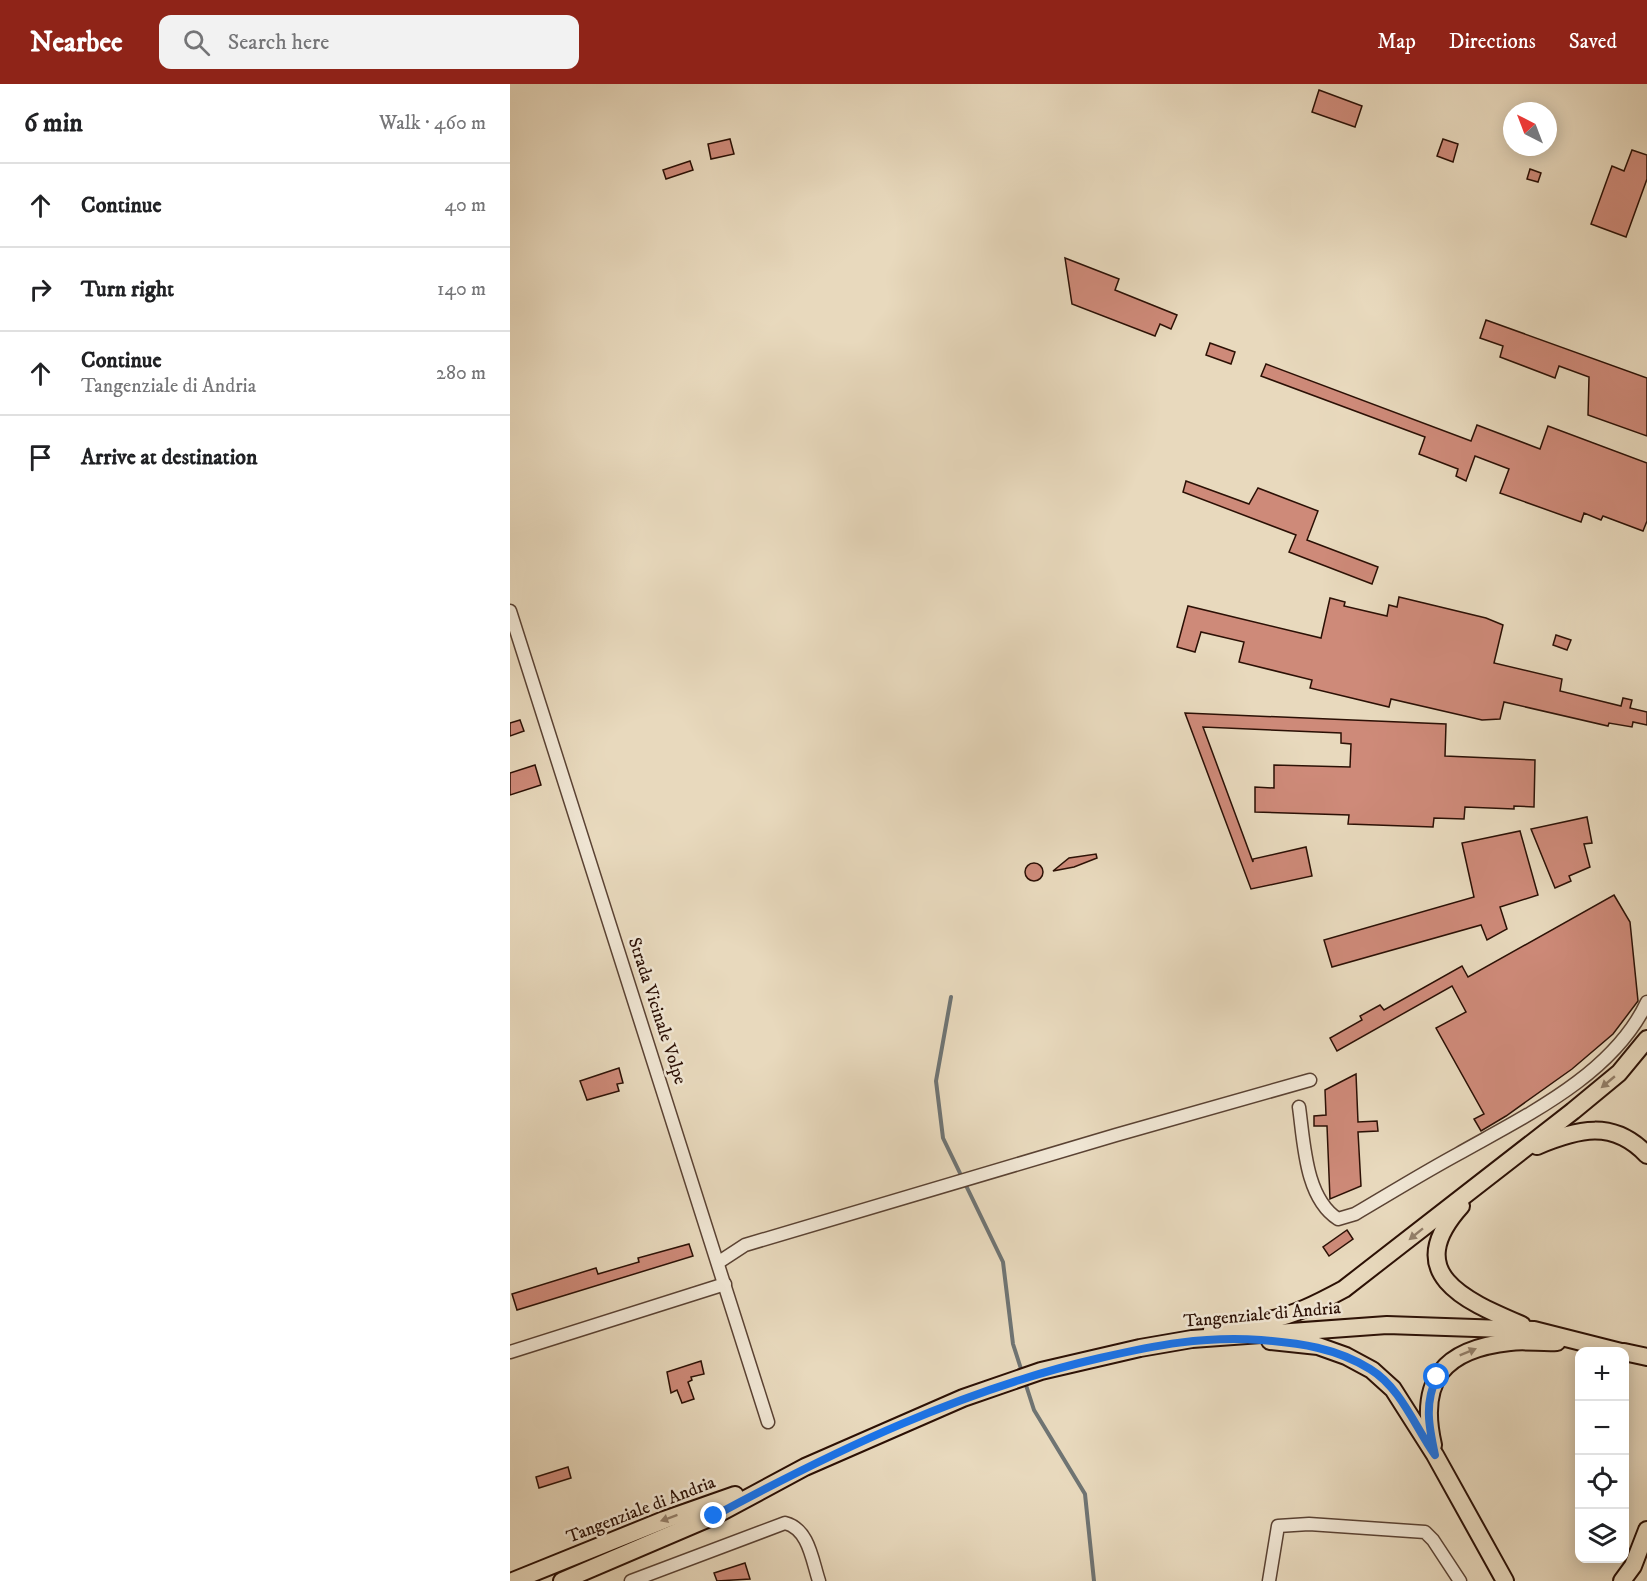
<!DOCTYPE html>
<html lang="en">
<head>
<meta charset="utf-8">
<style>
  body { margin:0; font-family:"IM FELL DW Pica",serif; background:#f2f2f2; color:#202124 }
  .controls { position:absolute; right:18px; bottom:18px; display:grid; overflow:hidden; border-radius:12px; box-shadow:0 3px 15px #0003 }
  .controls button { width:54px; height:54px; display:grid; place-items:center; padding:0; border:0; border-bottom:2px solid #e0e0e0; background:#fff; color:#202124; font:30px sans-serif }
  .compass { position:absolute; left:993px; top:18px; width:54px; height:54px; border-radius:50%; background:#fff; box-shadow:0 3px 15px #0003; rotate:318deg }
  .stop { position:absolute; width:18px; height:18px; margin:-14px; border:4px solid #1a73e8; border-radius:50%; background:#fff }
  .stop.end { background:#1a73e8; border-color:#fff; box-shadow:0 2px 6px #0008 }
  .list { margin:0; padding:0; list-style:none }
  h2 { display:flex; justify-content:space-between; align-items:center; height:78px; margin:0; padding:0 24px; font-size:26px }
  h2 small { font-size:20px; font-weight:400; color:#757577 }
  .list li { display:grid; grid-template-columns:39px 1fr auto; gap:18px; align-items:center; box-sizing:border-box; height:84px; padding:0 24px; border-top:2px solid #e0e0e0 }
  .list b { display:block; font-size:22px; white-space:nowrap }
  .list p { margin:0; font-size:20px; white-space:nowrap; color:#757577 }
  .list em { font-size:20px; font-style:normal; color:#757577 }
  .icon { flex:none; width:33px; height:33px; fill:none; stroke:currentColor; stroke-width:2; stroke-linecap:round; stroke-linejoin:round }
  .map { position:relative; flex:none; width:1137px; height:1497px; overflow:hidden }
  header { display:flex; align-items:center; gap:36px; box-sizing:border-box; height:84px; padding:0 30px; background:#8f2418; color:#fff }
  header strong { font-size:28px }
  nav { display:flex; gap:33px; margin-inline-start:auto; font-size:21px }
  .search { width:420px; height:54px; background:#f2f2f2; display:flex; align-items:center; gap:15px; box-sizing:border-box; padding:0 21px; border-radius:12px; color:#757577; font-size:22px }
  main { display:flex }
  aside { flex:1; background:#fff }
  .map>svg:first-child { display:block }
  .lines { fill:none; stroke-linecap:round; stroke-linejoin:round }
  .stream { stroke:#6f7473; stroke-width:4 }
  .building { fill:#ce8a79; stroke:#2b1005; stroke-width:1.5 }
  .minor-casing { stroke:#5a4233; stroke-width:15 }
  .major-casing { stroke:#2b1005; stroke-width:20 }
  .minor { stroke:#f0e6d4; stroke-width:12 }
  .major { stroke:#e8d9bd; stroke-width:16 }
  .oneway { fill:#937f6a }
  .route { stroke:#1a73e8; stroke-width:8 }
  .labels { text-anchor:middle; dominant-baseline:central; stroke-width:5; stroke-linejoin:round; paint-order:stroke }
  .street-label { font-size:18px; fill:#2b1005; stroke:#f0e6d4 }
</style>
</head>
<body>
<header>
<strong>Nearbee</strong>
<div class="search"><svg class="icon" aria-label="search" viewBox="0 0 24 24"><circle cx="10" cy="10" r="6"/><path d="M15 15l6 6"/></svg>Search here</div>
<nav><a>Map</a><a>Directions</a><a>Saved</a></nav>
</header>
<main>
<aside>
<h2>6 min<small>Walk · 460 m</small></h2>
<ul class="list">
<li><svg class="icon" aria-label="ahead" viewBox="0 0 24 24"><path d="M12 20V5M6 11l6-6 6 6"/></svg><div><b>Continue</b></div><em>40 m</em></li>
<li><svg class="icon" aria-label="right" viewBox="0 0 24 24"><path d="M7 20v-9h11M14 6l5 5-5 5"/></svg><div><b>Turn right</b></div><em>140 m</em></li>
<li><svg class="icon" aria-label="ahead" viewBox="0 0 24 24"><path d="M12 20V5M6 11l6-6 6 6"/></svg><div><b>Continue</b><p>Tangenziale di Andria</p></div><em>280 m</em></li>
<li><svg class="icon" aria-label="arrive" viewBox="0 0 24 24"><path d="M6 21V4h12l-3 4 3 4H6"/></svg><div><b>Arrive at destination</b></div></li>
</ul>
</aside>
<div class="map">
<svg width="1137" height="1497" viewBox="0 0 1137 1497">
  <rect width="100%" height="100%" fill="#e8d9bd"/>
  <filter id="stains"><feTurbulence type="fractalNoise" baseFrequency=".00333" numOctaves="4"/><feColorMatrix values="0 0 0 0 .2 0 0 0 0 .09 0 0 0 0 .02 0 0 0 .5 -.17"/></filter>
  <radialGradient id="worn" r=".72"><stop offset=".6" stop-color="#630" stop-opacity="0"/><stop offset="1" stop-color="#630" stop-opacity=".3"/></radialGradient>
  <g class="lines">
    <g class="stream">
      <polyline points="441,913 426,997 433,1054 493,1178 503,1260 512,1288"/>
      <polyline points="515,1298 524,1326 575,1410 584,1497"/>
    </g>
  </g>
  <g class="building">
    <polygon points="809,6 852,22 845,43 802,28"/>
    <polygon points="220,55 224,70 201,75 198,60"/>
    <polygon points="933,55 948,60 943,78 927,72"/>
    <polygon points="1122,66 1137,71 1137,95 1116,153 1081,140 1102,82 1114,87"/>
    <polygon points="180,77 183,86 156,95 153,86"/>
    <polygon points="1020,85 1031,89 1028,98 1017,95"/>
    <polygon points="555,174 609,195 605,206 667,231 661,245 650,240 645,252 562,220"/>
    <polygon points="976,236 1137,294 1137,352 1078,331 1079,293 1049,282 1045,294 990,273 993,262 970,254"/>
    <polygon points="700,259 725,268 721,280 696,271"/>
    <polygon points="756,280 961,357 967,341 1030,365 1038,342 1137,379 1137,437 1133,447 1093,432 1091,436 1074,429 1071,438 990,409 999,385 965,372 956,397 946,392 948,385 909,370 915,353 751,292"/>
    <polygon points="676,397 739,420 748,404 808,427 797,456 868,483 862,500 779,468 786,451 673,408"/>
    <polygon points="889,513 976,534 993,541 984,579 1052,595 1050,607 1111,622 1113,614 1122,616 1120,624 1137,628 1137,641 1123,638 1122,643 1099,639 1098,642 994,618 990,635 972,636 881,615 879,623 800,604 802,596 729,578 734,558 691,548 685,568 667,563 678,522 811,554 820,514 835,518 834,522 877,532 879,521 887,523"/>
    <polygon points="1046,551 1061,556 1057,566 1043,561"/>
    <polygon points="675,629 936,640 935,672 1025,676 1024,723 1004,722 1004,725 955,723 954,735 924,734 923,743 838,740 839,731 745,728 745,703 764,704 764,681 840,683 841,660 831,659 831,649 693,643 743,778 743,775 796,763 802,792 741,805"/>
    <polygon points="10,636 14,647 0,652 0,639"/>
    <polygon points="25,681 31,701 0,711 0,689"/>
    <polygon points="1077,733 1082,759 1074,760 1080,783 1059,792 1061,797 1045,804 1021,745"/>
    <polygon points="1010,747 1028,811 990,823 997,845 977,856 971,841 822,883 814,856 964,813 952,759"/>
    <polygon points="586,770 587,774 564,783 543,787 559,774"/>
    <circle cx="524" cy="788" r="9"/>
    <polygon points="1104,811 1120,838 1128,917 1103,950 1062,985 996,1032 971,1047 964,1035 974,1030 926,944 956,928 942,902 827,967 820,954 852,936 850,932 870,921 874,926 952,882 958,893"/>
    <polygon points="109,984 113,999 107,1000 109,1007 77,1016 70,997"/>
    <polygon points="846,990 848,1038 867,1037 868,1047 848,1048 851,1102 820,1115 817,1042 804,1042 804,1032 816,1031 815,1006"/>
    <polygon points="837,1146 843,1155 819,1172 813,1163"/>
    <polygon points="179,1160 183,1172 7,1226 2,1210 86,1184 88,1190 129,1178 128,1174"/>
    <polygon points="191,1277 194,1290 181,1293 182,1296 178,1298 184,1315 172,1319 167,1306 161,1309 157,1288"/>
    <polygon points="58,1383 61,1394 29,1404 26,1393"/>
    <polygon points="235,1479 240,1495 207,1497 204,1489"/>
  </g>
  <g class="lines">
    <defs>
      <g id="minor">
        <polyline points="0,527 258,1338"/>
        <path d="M789,1023c5,35 6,91 39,112l17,-5c34,-20 68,-41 103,-60 67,-38 155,-79 189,-152"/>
        <polyline points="209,1178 235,1161 606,1051 800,996"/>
        <polyline points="0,1268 215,1200"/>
        <path d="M121,1497l154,-58c24,6 27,37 34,58"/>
        <polyline points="759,1497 768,1442 799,1440 915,1448 923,1456 950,1497"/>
      </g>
      <g id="major">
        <path d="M1027,1062c41,-17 76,-27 110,9"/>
        <path d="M951,1122c-61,68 5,95 61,119"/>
        <path d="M702,1246c17,-7 35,-6 52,-9 29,-5 54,-18 80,-32l229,-178 46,-38 28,-34"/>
        <polyline points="760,1257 808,1262 836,1272 862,1286 883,1305 925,1371 995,1497"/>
        <polyline points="1114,1268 1137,1273"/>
        <path d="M923,1361c-15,-65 11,-96 77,-103 15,-2 32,1 47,0"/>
        <polyline points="3,1497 154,1436 225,1411"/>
        <polyline points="52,1497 204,1432 295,1383 453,1314 531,1287 630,1264 682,1255 877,1241 1024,1246 1111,1268"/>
        <polyline points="1112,1497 1123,1482 1137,1446"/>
      </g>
    </defs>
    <use href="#minor" class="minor-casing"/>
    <use href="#major" class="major-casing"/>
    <use href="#minor" class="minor"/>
    <use href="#major" class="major"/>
  </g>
  <defs><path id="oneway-solid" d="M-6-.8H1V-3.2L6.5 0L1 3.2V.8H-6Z" transform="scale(1.5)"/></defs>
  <g class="oneway">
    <use href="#oneway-solid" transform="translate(1098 998) rotate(140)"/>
    <use href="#oneway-solid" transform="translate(906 1150) rotate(141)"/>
    <use href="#oneway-solid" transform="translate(958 1268) rotate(-22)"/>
    <use href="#oneway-solid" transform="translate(159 1434) rotate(160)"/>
  </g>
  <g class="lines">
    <path class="route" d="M204,1432c122,-66 250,-127 386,-158 56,-13 103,-22 161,-18 39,3 75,8 109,29 31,19 45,58 65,86 -6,-28 -11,-52 2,-78"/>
  </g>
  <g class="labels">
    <g class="street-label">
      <text transform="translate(147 927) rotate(72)">Strada Vicinale Volpe</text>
      <text transform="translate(752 1231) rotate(-5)">Tangenziale di Andria</text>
      <text transform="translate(131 1426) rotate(-21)">Tangenziale di Andria</text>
    </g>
  </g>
  <rect width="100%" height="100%" filter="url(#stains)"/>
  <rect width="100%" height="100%" fill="url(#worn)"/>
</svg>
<div class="controls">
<button>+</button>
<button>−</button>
<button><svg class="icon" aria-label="locate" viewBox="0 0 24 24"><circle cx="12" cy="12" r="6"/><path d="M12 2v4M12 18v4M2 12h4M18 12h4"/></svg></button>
<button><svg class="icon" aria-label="layers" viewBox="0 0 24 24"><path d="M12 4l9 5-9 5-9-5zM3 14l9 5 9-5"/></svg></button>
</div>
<svg class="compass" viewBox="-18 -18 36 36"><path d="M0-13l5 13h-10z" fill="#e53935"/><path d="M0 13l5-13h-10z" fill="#757577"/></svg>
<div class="stop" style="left:927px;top:1293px"></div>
<div class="stop end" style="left:204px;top:1432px"></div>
</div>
</main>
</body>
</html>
